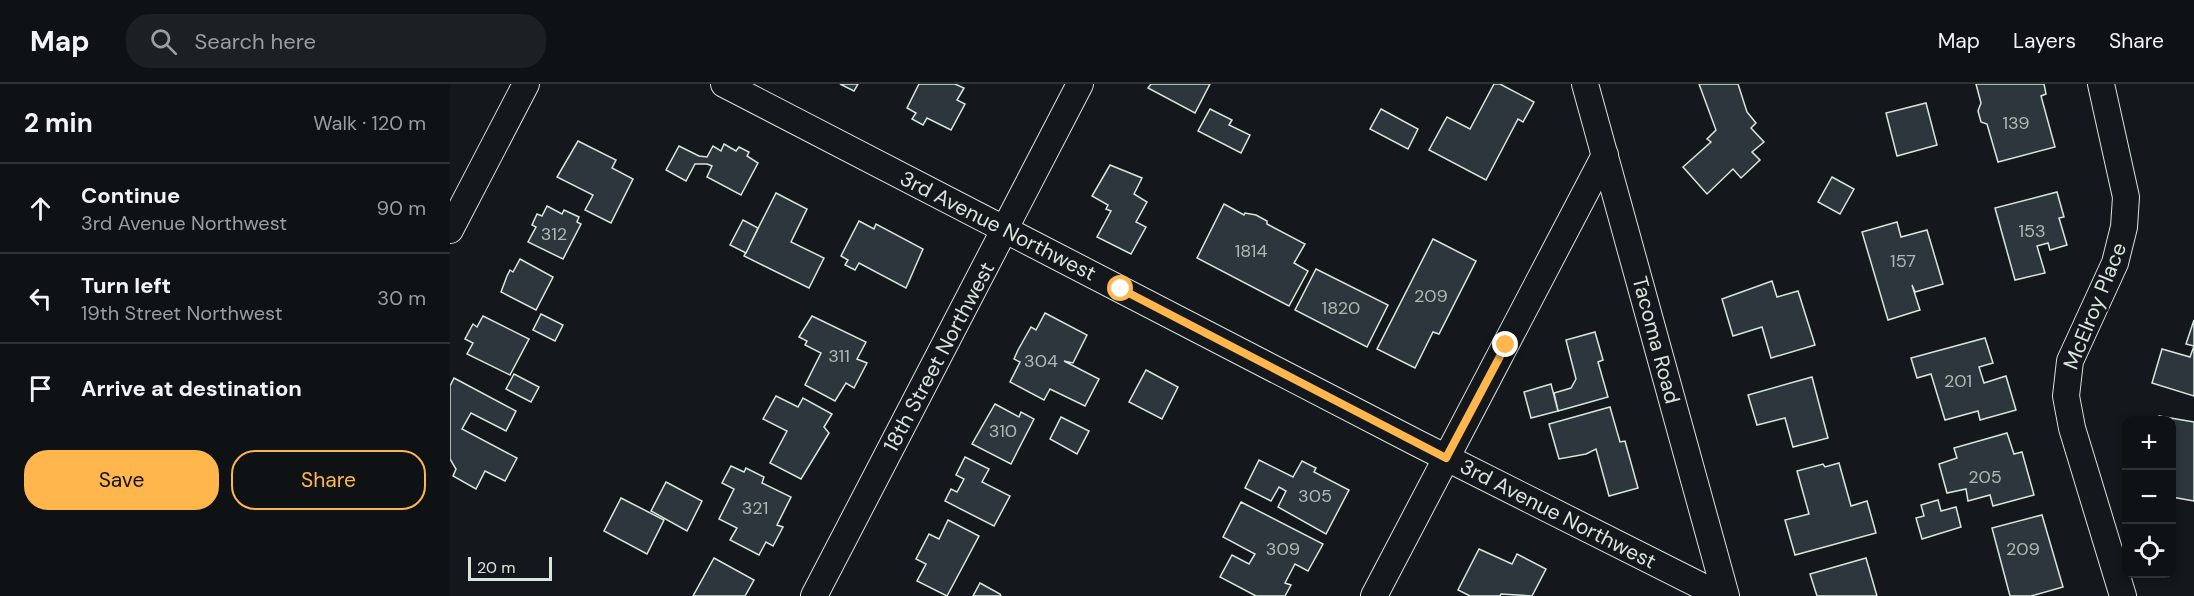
<!DOCTYPE html>
<html lang="en">
<head>
<meta charset="utf-8">
<style>
  body { margin:0; font-family:"DM Sans",sans-serif; background:#1d2022; color:#f1f3f6 }
  .controls { position:absolute; right:18px; bottom:18px; display:grid; overflow:hidden; border-radius:12px; box-shadow:0 3px 9px #0003 }
  .controls button { width:54px; height:54px; display:grid; place-items:center; padding:0; border:0; border-bottom:2px solid #2f3234; background:#0f1215; color:#f1f3f6; font:30px sans-serif }
  .scale { position:absolute; left:18px; bottom:15px; width:84px; box-sizing:border-box; padding-left:6px; border:3px solid #d8e6dc; border-top:0; font-size:16px; line-height:21px; white-space:nowrap; color:#d8e6dc; -webkit-text-stroke:4px #14181c; paint-order:stroke }
  .stop { position:absolute; width:18px; height:18px; margin:-14px; border:4px solid #ffb74d; border-radius:50%; background:#fff }
  .stop.end { background:#ffb74d; border-color:#fff; box-shadow:0 2px 6px #0008 }
  .list { margin:0; padding:0; list-style:none }
  h2 { display:flex; justify-content:space-between; align-items:center; height:78px; margin:0; padding:0 24px; font-size:26px }
  h2 small { font-size:20px; font-weight:400; color:#9b9ea0 }
  .list li { display:grid; grid-template-columns:39px 1fr auto; gap:18px; align-items:center; box-sizing:border-box; height:90px; padding:0 24px; border-top:2px solid #2f3234 }
  .list b { display:block; font-size:22px; white-space:nowrap }
  .list p { margin:0; font-size:20px; white-space:nowrap; color:#9b9ea0 }
  .list em { font-size:20px; font-style:normal; color:#9b9ea0 }
  .actions { display:flex; gap:12px; padding:18px 24px }
  .actions a { flex:1; padding:14px 0; border:2px solid #ffb74d; border-radius:24px; text-align:center; font-size:21px; color:#ffb74d }
  .actions .main { background:#ffb74d; color:#111 }
  .icon { flex:none; width:33px; height:33px; fill:none; stroke:currentColor; stroke-width:2; stroke-linecap:round; stroke-linejoin:round }
  .map { position:relative; flex:none; width:1744px; height:512px; overflow:hidden }
  header { display:flex; align-items:center; gap:36px; box-sizing:border-box; height:84px; padding:0 30px; background:#0f1215; border-bottom:2px solid #2f3234 }
  header strong { font-size:28px }
  nav { display:flex; gap:33px; margin-inline-start:auto; font-size:21px }
  .search { width:420px; height:54px; background:#1d2022; display:flex; align-items:center; gap:15px; box-sizing:border-box; padding:0 21px; border-radius:24px; color:#9b9ea0; font-size:22px }
  main { display:flex }
  aside { flex:1; background:#0f1215 }
  .map>svg:first-child { display:block }
  .building { fill:#2c363c; stroke:#d8e6dc; stroke-width:1.5 }
  .lines { fill:none; stroke-linecap:round; stroke-linejoin:round }
  .minor-casing { stroke:#d8e6dc; stroke-width:28 }
  .minor { stroke:#14181c; stroke-width:26 }
  .route { stroke:#ffb74d; stroke-width:8 }
  .labels { text-anchor:middle; dominant-baseline:central; stroke-width:4.5; stroke-linejoin:round; paint-order:stroke }
  .number-label { font-size:18px; fill:#adbab4 }
  .street-label { font-size:21px; fill:#d8e6dc; stroke:#14181c }
</style>
</head>
<body>
<header>
<strong>Map</strong>
<div class="search"><svg class="icon" aria-label="search" viewBox="0 0 24 24"><circle cx="10" cy="10" r="6"/><path d="M15 15l6 6"/></svg>Search here</div>
<nav><a>Map</a><a>Layers</a><a>Share</a></nav>
</header>
<main>
<aside>
<h2>2 min<small>Walk · 120 m</small></h2>
<ul class="list">
<li><svg class="icon" aria-label="ahead" viewBox="0 0 24 24"><path d="M12 20V5M6 11l6-6 6 6"/></svg><div><b>Continue</b><p>3rd Avenue Northwest</p></div><em>90 m</em></li>
<li><svg class="icon" aria-label="left" viewBox="0 0 24 24"><path d="M17 20v-9H6M10 6l-5 5 5 5"/></svg><div><b>Turn left</b><p>19th Street Northwest</p></div><em>30 m</em></li>
<li><svg class="icon" aria-label="arrive" viewBox="0 0 24 24"><path d="M6 21V4h12l-3 4 3 4H6"/></svg><div><b>Arrive at destination</b></div></li>
</ul>
<div class="actions"><a class="main">Save</a><a>Share</a></div>
</aside>
<div class="map">
<svg width="1744" height="512" viewBox="0 0 1744 512">
  <rect width="100%" height="100%" fill="#14181c"/>
  <g class="building">
    <polygon points="390,0 408,0 404,7"/>
    <polygon points="469,0 505,0 514,4 507,16 515,20 501,46 477,34 473,41 462,35 466,29 457,24"/>
    <polygon points="701,0 760,0 745,29 698,4"/>
    <polygon points="1044,0 1050,0 1084,18 1073,38 1068,35 1036,96 979,66 997,33 1020,45"/>
    <polygon points="1249,0 1288,0 1297,28 1306,39 1301,44 1314,58 1302,68 1310,76 1291,94 1283,85 1257,110 1233,83 1261,58 1257,55 1266,46"/>
    <polygon points="1526,0 1594,0 1596,10 1591,12 1605,63 1548,78 1537,40 1531,38 1528,27 1531,19"/>
    <polygon points="1476,19 1487,61 1447,72 1436,29"/>
    <polygon points="760,25 782,36 779,41 800,51 791,69 748,47"/>
    <polygon points="931,25 968,45 958,65 920,45"/>
    <polygon points="128,57 166,76 162,84 183,95 161,139 135,126 143,111 107,93"/>
    <polygon points="274,60 286,67 289,63 299,68 297,72 308,79 291,111 257,93 262,82 257,80 245,80 236,97 216,86 229,62 249,72 257,73 263,62 271,67"/>
    <polygon points="660,81 692,94 684,110 697,118 686,138 696,143 681,170 647,153 661,127 656,125 658,121 642,112"/>
    <polygon points="1382,93 1404,105 1390,130 1368,118"/>
    <polygon points="1607,108 1614,133 1609,134 1617,161 1600,166 1598,159 1587,162 1595,189 1565,196 1545,124"/>
    <polygon points="326,109 357,125 341,158 374,174 359,204 294,172"/>
    <polygon points="774,120 794,131 795,129 806,131 817,137 817,140 855,160 844,179 858,187 839,222 747,174"/>
    <polygon points="97,122 112,130 114,126 129,133 127,138 131,140 113,175 78,158 86,143 82,141 87,130 92,132"/>
    <polygon points="293,136 308,144 296,169 280,161"/>
    <polygon points="409,137 424,145 426,140 473,165 456,204 409,179 405,186 395,181 398,176 391,172"/>
    <polygon points="1447,138 1451,153 1477,146 1493,200 1465,208 1462,201 1470,226 1438,236 1412,148"/>
    <polygon points="983,155 1026,177 989,250 983,248 965,284 927,265"/>
    <polygon points="70,175 103,193 86,226 51,208 57,192 60,186 63,188"/>
    <polygon points="866,185 938,221 917,263 845,226"/>
    <polygon points="1322,197 1327,213 1348,207 1365,261 1321,274 1312,243 1283,252 1272,215"/>
    <polygon points="595,229 637,251 623,279 614,277 649,295 635,322 600,305 594,316 560,298 570,278 564,275 568,266 581,243 586,246"/>
    <polygon points="91,230 113,241 105,257 83,246"/>
    <polygon points="33,232 79,255 60,291 17,270 23,259 15,255 23,240 27,243"/>
    <polygon points="362,232 416,258 407,275 417,279 404,304 396,299 385,317 355,301 371,269 355,261 357,257 349,253"/>
    <polygon points="1744,236 1744,312 1702,299 1712,265 1740,273 1744,262 1736,260"/>
    <polygon points="1145,248 1153,276 1148,278 1158,313 1108,327 1104,309 1121,304 1126,295 1116,256"/>
    <polygon points="1535,254 1543,279 1529,283 1534,299 1556,292 1566,326 1530,336 1528,327 1495,336 1481,290 1467,294 1461,274"/>
    <polygon points="696,286 728,303 712,335 679,318"/>
    <polygon points="64,290 89,303 81,318 56,305"/>
    <polygon points="1362,293 1378,354 1343,363 1335,334 1307,341 1298,311"/>
    <polygon points="4,294 66,327 56,347 21,329 12,345 67,374 55,397 35,387 26,405 3,392 6,385 0,375 0,302"/>
    <polygon points="1101,300 1108,327 1081,334 1074,308"/>
    <polygon points="326,312 348,323 353,314 382,330 374,343 379,349 351,395 320,379 337,347 313,335"/>
    <polygon points="545,320 569,333 571,328 584,335 561,380 522,360"/>
    <polygon points="1160,323 1170,358 1175,357 1188,404 1159,412 1146,365 1136,370 1109,375 1099,340"/>
    <polygon points="1709,332 1744,338 1744,417 1722,413 1722,336 1708,336"/>
    <polygon points="611,333 639,347 627,370 600,355"/>
    <polygon points="1557,349 1564,370 1572,368 1584,411 1543,422 1540,411 1518,417 1516,405 1497,409 1489,380 1507,374 1504,364"/>
    <polygon points="515,373 539,385 532,398 560,412 544,442 495,417 501,405 507,408 514,395 506,391"/>
    <polygon points="809,376 843,393 852,377 866,384 864,388 899,406 876,450 828,423 836,407 829,403 821,417 795,404"/>
    <polygon points="1389,379 1401,422 1417,417 1426,449 1345,471 1335,436 1359,430 1347,387 1373,380 1375,383"/>
    <polygon points="281,382 294,388 296,384 314,393 312,399 341,413 327,441 333,443 323,462 316,458 309,471 280,456 287,444 269,435 284,405 272,399"/>
    <polygon points="216,398 252,417 237,447 201,427"/>
    <polygon points="171,414 214,436 197,470 154,447"/>
    <polygon points="1488,416 1491,427 1506,423 1511,443 1472,455 1466,434 1474,432 1471,421"/>
    <polygon points="791,418 873,460 858,487 845,480 835,499 841,501 835,512 806,512 770,493 782,471 799,480 805,470 773,453"/>
    <polygon points="1592,431 1613,503 1581,512 1560,512 1542,444"/>
    <polygon points="498,436 529,452 497,512 467,497 476,480 466,475 479,450 489,455"/>
    <polygon points="1029,465 1062,480 1067,470 1096,485 1082,512 1051,510 1050,512 1020,512 1008,506"/>
    <polygon points="264,474 304,496 295,512 243,512"/>
    <polygon points="1416,474 1427,512 1367,512 1360,490"/>
    <polygon points="530,499 550,510 551,512 523,512"/>
  </g>
  <g class="lines">
    <defs>
      <g id="minor">
        <polyline points="274,0 967,359 1271,512"/>
        <polyline points="1135,0 1276,512"/>
        <polyline points="1651,0 1676,113 1674,143 1665,179 1620,277 1616,312 1622,344 1673,512"/>
        <polyline points="0,146 76,0"/>
        <polyline points="364,512 630,0"/>
        <polyline points="924,512 1155,71"/>
      </g>
    </defs>
    <use href="#minor" class="minor-casing"/>
    <use href="#minor" class="minor"/>
  </g>
  <g class="lines">
    <polyline class="route" points="671,205 996,374 1056,261"/>
  </g>
  <g class="labels">
    <g class="number-label">
      <text x="1566" y="39">139</text>
      <text x="1582" y="147">153</text>
      <text x="104" y="150">312</text>
      <text x="801" y="167">1814</text>
      <text x="1453" y="177">157</text>
      <text x="981" y="212">209</text>
      <text x="891" y="224">1820</text>
      <text x="389" y="272">311</text>
      <text x="591" y="277">304</text>
      <text x="1508" y="297">201</text>
      <text x="553" y="347">310</text>
      <text x="1535" y="393">205</text>
      <text x="865" y="412">305</text>
      <text x="305" y="424">321</text>
      <text x="833" y="465">309</text>
      <text x="1573" y="465">209</text>
    </g>
    <g class="street-label">
      <text transform="translate(548 142) rotate(27)">3rd Avenue Northwest</text>
      <text transform="translate(1645 222) rotate(-68)">McElroy Place</text>
      <text transform="translate(1206 256) rotate(75)">Tacoma Road</text>
      <text transform="translate(489 273) rotate(-62)">18th Street Northwest</text>
      <text transform="translate(1108 430) rotate(27)">3rd Avenue Northwest</text>
    </g>
  </g>
</svg>
<div class="controls">
<button>+</button>
<button>−</button>
<button><svg class="icon" aria-label="locate" viewBox="0 0 24 24"><circle cx="12" cy="12" r="6"/><path d="M12 2v4M12 18v4M2 12h4M18 12h4"/></svg></button>
</div>
<div class="scale">20 m</div>
<div class="stop" style="left:671px;top:205px"></div>
<div class="stop end" style="left:1056px;top:261px"></div>
</div>
</main>
</body>
</html>
